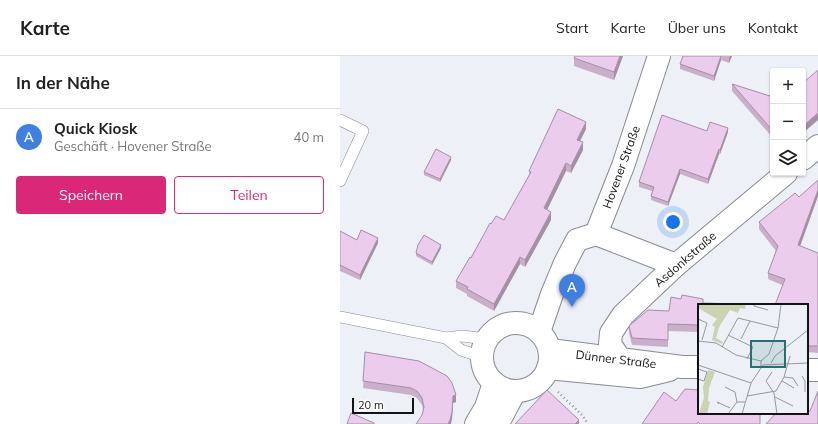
<!DOCTYPE html>
<html lang="de">
<head>
<meta charset="utf-8">
<style>
  body { margin:0; font-family:Mulish,sans-serif; background:#f6f6f6; color:#222 }
  .controls { position:absolute; right:12px; top:12px; display:grid; overflow:hidden; border-radius:4px; box-shadow:0 1px 3px #0004 }
  .controls button { width:36px; height:36px; display:grid; place-items:center; padding:0; border:0; border-bottom:1px solid #e0e0e0; background:#fff; color:#222; font:20px sans-serif }
  .scale { position:absolute; left:12px; bottom:10px; width:62px; box-sizing:border-box; padding-left:4px; border:2px solid #131316; border-top:0; font-size:11px; line-height:14px; white-space:nowrap; color:#131316; -webkit-text-stroke:3px #fff; paint-order:stroke }
  .you { position:absolute; left:333px; top:166px; width:14px; height:14px; margin:-10px; border:3px solid #fff; border-radius:50%; background:#1a73e8; box-shadow:0 0 0 6px #1a73e833 }
  .badge { display:grid; place-items:center; width:26px; height:26px; border-radius:50%; background:#db2777; color:#fff; font-size:13px; font-weight:700 }
  .pin { position:absolute; translate:-50% -33px; filter:drop-shadow(0 1px 2px #0008) }
  .pin::after { content:''; position:absolute; top:21px; width:14px; height:12px; background:inherit; clip-path:polygon(0 0,100% 0,50% 100%) }
  .list { margin:0; padding:0; list-style:none }
  h2 { display:flex; justify-content:space-between; align-items:center; height:52px; margin:0; padding:0 16px; font-size:17px }
  h2 small { font-size:13px; font-weight:400; color:#767676 }
  .list li { display:grid; grid-template-columns:26px 1fr auto; gap:12px; align-items:center; box-sizing:border-box; height:56px; padding:0 16px; border-top:1px solid #e0e0e0 }
  .list b { display:block; font-size:15px; white-space:nowrap }
  .list p { margin:0; font-size:13px; white-space:nowrap; color:#767676 }
  .list em { font-size:13px; font-style:normal; color:#767676 }
  .actions { display:flex; gap:8px; padding:12px 16px }
  .actions a { flex:1; padding:9px 0; border:1px solid #db2777; border-radius:4px; text-align:center; font-size:14px; color:#db2777 }
  .actions .main { background:#db2777; color:#fff }
  .icon { flex:none; width:22px; height:22px; fill:none; stroke:currentColor; stroke-width:2; stroke-linecap:round; stroke-linejoin:round }
  .map { position:relative; flex:none; width:478px; height:368px; overflow:hidden }
  header { display:flex; align-items:center; gap:24px; box-sizing:border-box; height:56px; padding:0 20px; background:#fff; border-bottom:1px solid #e0e0e0 }
  header strong { font-size:19px }
  nav { display:flex; gap:22px; margin-inline-start:auto; font-size:14px }
  main { display:flex }
  aside { flex:1; background:#fff }
  .map>svg:first-child { display:block }
  .lines { fill:none; stroke-linecap:round; stroke-linejoin:round }
  .service-casing { stroke:#898b91; stroke-width:12 }
  .minor-casing { stroke:#898b91; stroke-width:24 }
  .tertiary-casing { stroke:#898b91; stroke-width:24 }
  .path { stroke:#919398; stroke-width:2.5; stroke-dasharray:1 3; stroke-linecap:butt }
  .service { stroke:#fff; stroke-width:11 }
  .minor { stroke:#fff; stroke-width:22 }
  .tertiary { stroke:#fff; stroke-width:22 }
  .wall { fill:#caafcb }
  .shaded-wall { fill:#a48fa5 }
  .building { fill:#ebccec; stroke:#a48fa5 }
  .labels { text-anchor:middle; dominant-baseline:central; stroke-width:3; stroke-linejoin:round; paint-order:stroke }
  .street-label { font-size:12px; fill:#131316; stroke:#fff }
  .inset-road { fill:none; stroke:#96989d; stroke-width:1 }
  .view { fill:#257071; fill-opacity:0.15; stroke:#257071; stroke-width:2 }
  .inset-edge { fill:none; stroke:#131316; stroke-width:2 }
</style>
</head>
<body>
<header>
<strong>Karte</strong>
<nav><a>Start</a><a>Karte</a><a>Über uns</a><a>Kontakt</a></nav>
</header>
<main>
<aside>
<h2>In der Nähe<small></small></h2>
<ul class="list">
<li><span class="badge" style="background:#3f7fe0">A</span><div><b>Quick Kiosk</b><p>Geschäft · Hovener Straße</p></div><em>40 m</em></li>
</ul>
<div class="actions"><a class="main">Speichern</a><a>Teilen</a></div>
</aside>
<div class="map">
<svg width="478" height="368" viewBox="0 0 478 368">
  <rect width="100%" height="100%" fill="#edf0f7"/>
  <g class="lines">
    <defs>
      <g id="service">
        <polyline points="0,64 23,75 0,125"/>
        <polyline points="0,261 106,282 122,280 147,283"/>
        <polyline points="106,282 121,294 142,301"/>
      </g>
      <polyline id="minor" points="256,178 283,110 319,0"/>
      <g id="tertiary">
        <polyline points="463,103 478,90"/>
        <circle cx="176" cy="301" r="34"/>
        <polyline points="199,276 212,238 225,207 237,184 256,178 336,209"/>
        <polyline points="210,294 280,303 342,311 359,311"/>
        <polyline points="280,303 270,288 271,277 283,259 336,209 446,117"/>
        <polyline points="208,312 300,321 329,314"/>
        <polyline points="467,314 478,314"/>
        <polyline points="136,368 146,351 154,327"/>
        <polyline points="157,368 162,360 175,335"/>
      </g>
    </defs>
    <use href="#service" class="service-casing"/>
    <use href="#minor" class="minor-casing"/>
    <use href="#tertiary" class="tertiary-casing"/>
    <polyline class="path" points="218,336 242,359 248,368"/>
    <use href="#service" class="service"/>
    <use href="#minor" class="minor"/>
    <use href="#tertiary" class="tertiary"/>
  </g>
  <g class="wall">
    <polygon points="283,0 274,24 234,10 234,2"/>
    <polygon points="343,0 392,0 389,7 381,4 374,25 340,13 340,8"/>
    <polygon points="392,28 433,41 433,82 392,35"/>
    <polygon points="246,73 240,85 243,94 231,117 226,115 207,154 211,164 185,211 180,208 154,255 127,240 127,238 116,232 116,225 151,168 164,164 189,120 189,115"/>
    <polygon points="367,75 388,76 380,98 379,98 368,128 340,118 328,150 311,144 311,140 312,135 299,131 299,126"/>
    <polygon points="111,104 100,126 84,119 84,116"/>
    <polygon points="478,124 478,140 460,190 478,197 478,297 467,296 467,249 442,229 428,223 428,217 436,195 419,173 419,166 459,141"/>
    <polygon points="0,175 17,184 38,187 20,224 0,215"/>
    <polygon points="101,192 92,209 76,200 76,197"/>
    <polygon points="359,249 359,276 328,275 328,291 292,289 289,277 289,270 329,255"/>
    <polygon points="25,296 116,346 113,347 112,363 82,359 83,354 82,349 77,342 71,339 23,332"/>
  </g>
  <g class="shaded-wall">
    <polygon points="280,0 283,0 274,24 274,16"/>
    <polygon points="381,0 381,4 374,25 374,20"/>
    <polygon points="390,0 392,0 389,7 389,2"/>
    <polygon points="478,57 478,64 463,77 463,70"/>
    <polygon points="246,66 246,73 237,91 237,84"/>
    <polygon points="388,72 388,76 380,98 380,94"/>
    <polygon points="243,86 243,94 231,117 231,110"/>
    <polygon points="379,93 379,98 368,128 368,123"/>
    <polygon points="111,101 111,104 100,126 100,123"/>
    <polygon points="226,107 226,115 204,160 204,152"/>
    <polygon points="340,113 340,118 328,150 328,146"/>
    <polygon points="478,134 478,140 458,196 458,189"/>
    <polygon points="211,156 211,164 185,211 185,204"/>
    <polygon points="38,182 38,187 20,224 20,219"/>
    <polygon points="101,189 101,192 92,209 92,206"/>
    <polygon points="180,201 180,208 154,255 154,248"/>
    <polygon points="116,339 116,346 113,347 112,363 111,368 108,368 113,340"/>
    <polygon points="239,364 239,368 235,368"/>
  </g>
  <g class="building">
    <polygon points="235,0 280,0 274,16 234,2"/>
    <polygon points="343,0 381,0 374,20 340,8"/>
    <polygon points="478,14 478,57 463,70 463,27"/>
    <polygon points="392,28 433,41 433,75"/>
    <polygon points="218,53 246,66 237,84 243,86 231,110 226,107 204,152 211,156 197,182 185,204 180,201 154,248 127,233 128,231 116,225 130,201 131,202 150,167 151,168 156,160 164,164 191,116 189,115"/>
    <polygon points="322,59 367,75 370,66 388,72 380,94 379,93 368,123 340,113 328,146 311,140 314,131 299,126"/>
    <polygon points="96,93 111,101 100,123 84,116"/>
    <polygon points="478,124 478,134 458,189 478,197 478,290 467,290 467,249 435,249 445,223 428,217 438,190 419,166 455,137 459,141"/>
    <polygon points="21,174 38,182 20,219 0,209 0,175 17,184"/>
    <polygon points="84,179 101,189 92,206 76,197 78,189"/>
    <polygon points="342,239 363,243 363,247 400,248 400,249 359,249 359,269 328,268 328,284 292,282 289,270 308,254 329,255 331,241 341,243"/>
    <polygon points="25,296 79,305 107,320 112,327 116,339 113,340 112,356 110,364 108,368 76,368 82,359 84,351 82,342 77,335 71,332 23,325"/>
    <polygon points="345,333 359,334 359,357 420,357 420,368 360,368 358,366 357,368 302,368 324,336 336,345"/>
    <polygon points="207,334 239,364 235,368 175,368"/>
    <polygon points="478,335 478,368 426,368 436,357 460,357 462,358 463,357 467,357 467,354 470,355"/>
    <polygon points="11,357 34,367 34,368 7,368"/>
  </g>
  <g class="labels">
    <g class="street-label">
      <text transform="translate(281 111) rotate(-70)">Hovener Straße</text>
      <text transform="translate(345 203) rotate(-41)">Asdonkstraße</text>
      <text transform="translate(276 303) rotate(7)">Dünner Straße</text>
    </g>
  </g>
  <g transform="translate(358 248)">
    <rect width="110" height="110" fill="#edf0f7"/>
    <path d="M0,0l29,1 19,-1 -1,5 -5,-1 -2,5 -8,-3 -11,17 -3,11 7,4 -1,2 -10,-4 3,-13 -3,-2 5,-6 -19,-11zM10,66l7,2 -6,16 -1,13 2,1 -3,12h-5l-3,-1 5,-15 -1,-11z" fill="#ccd3b1"/>
    <path class="inset-road" d="M56,0v2l14,4M0,15l9,4 -5,17M30,31l25,12 -6,12M43,35l9,-18M0,37l18,2 20,12 25,6M24,43l16,-29 40,10M73,59l4,-7 33,-26M0,61l53,18M63,63v-6l8,-7 9,-26 3,-24M0,65l9,3 -3,9 -6,-2M74,68l-6,9 8,12 3,21M104,72l3,5v11M86,73l9,1 5,8M84,77l12,7M27,83l10,5 2,10M49,92l29,-5 8,-14 6,-21M77,93l18,9M21,100l-2,-2 13,6M30,110l9,-12h8M44,110l9,-31 12,-18 45,-2"/>
    <path class="view" d="M53,37h34v26h-34z"/>
    <rect width="110" height="110" class="inset-edge"/>
  </g>
</svg>
<div class="controls">
<button>+</button>
<button>−</button>
<button><svg class="icon" aria-label="layers" viewBox="0 0 24 24"><path d="M12 4l9 5-9 5-9-5zM3 14l9 5 9-5"/></svg></button>
</div>
<div class="scale">20 m</div>
<div class="you"></div>
<div class="pin badge" style="left:232px;top:251px;background:#3f7fe0">A</div>
</div>
</main>
</body>
</html>
